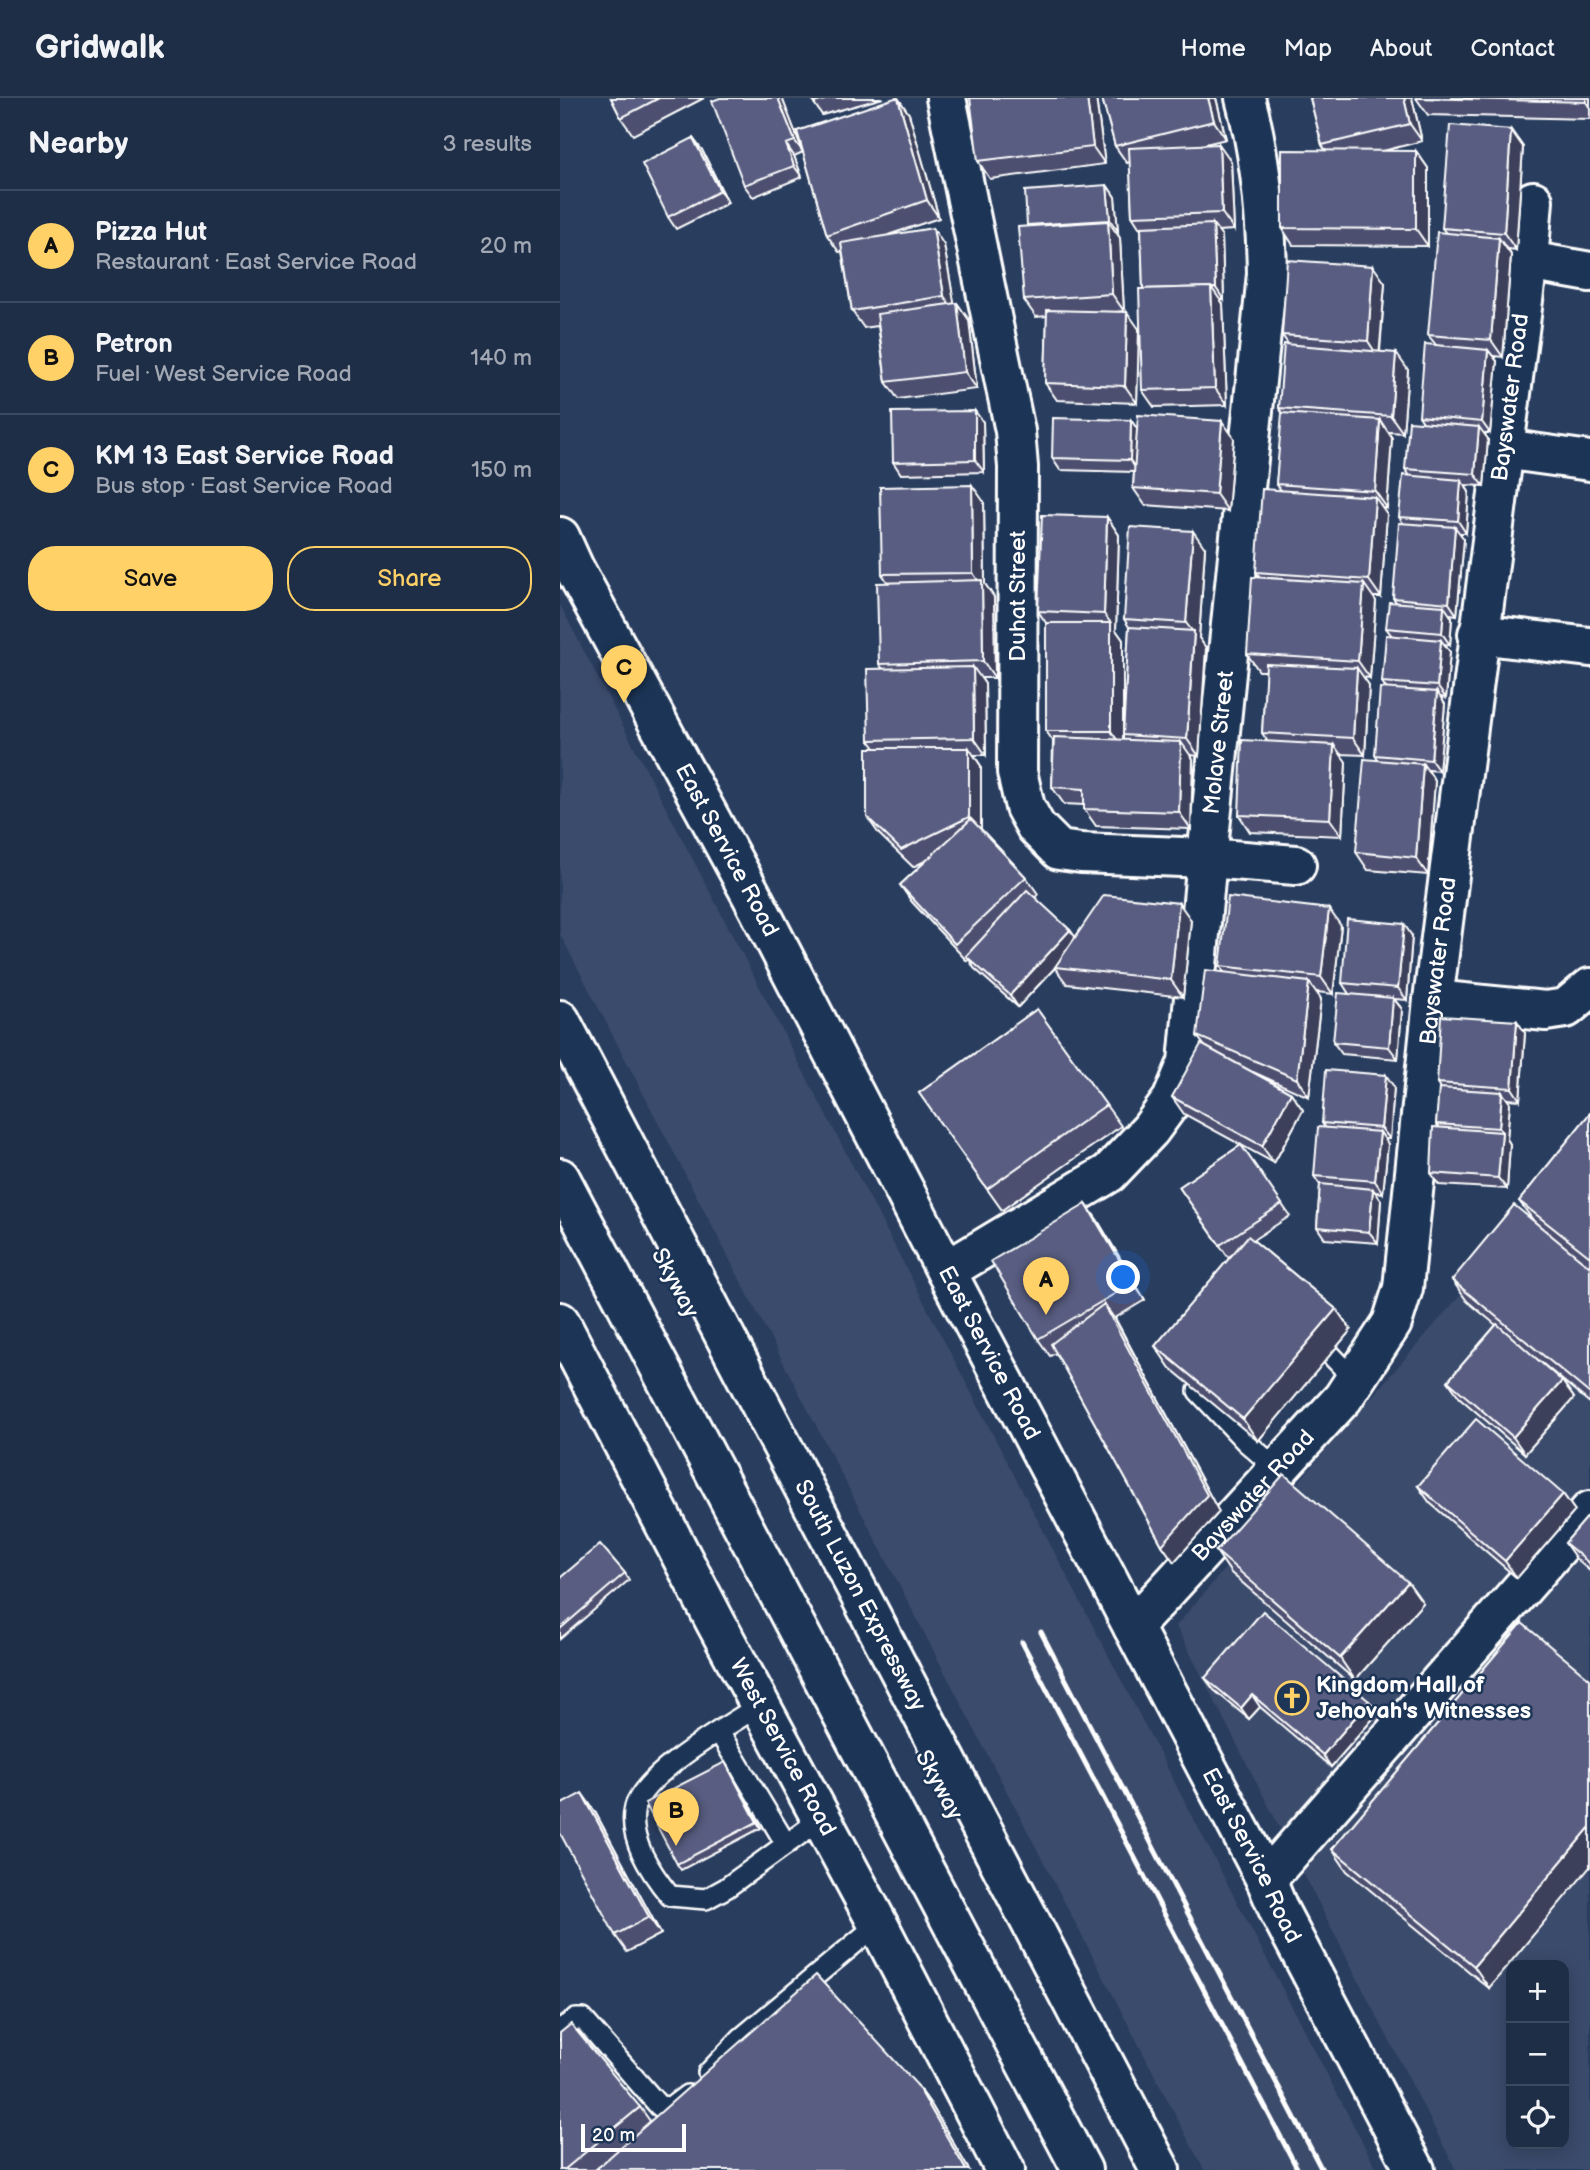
<!DOCTYPE html>
<html lang="en">
<head>
<meta charset="utf-8">
<style>
  body { margin:0; font-family:"Balsamiq Sans",sans-serif; background:#27364e; color:#f1f3f6 }
  .controls { position:absolute; right:21px; bottom:21px; display:grid; overflow:hidden; border-radius:14px; box-shadow:0 4px 18px #0003 }
  .controls button { width:63px; height:63px; display:grid; place-items:center; padding:0; border:0; border-bottom:2px solid #3c4a60; background:#1f2e47; color:#f1f3f6; font:35px sans-serif }
  .scale { position:absolute; left:21px; bottom:18px; width:105px; box-sizing:border-box; padding-left:7px; border:4px solid #fff; border-top:0; font-size:19px; line-height:24px; white-space:nowrap; color:#fff; -webkit-text-stroke:5px #1d3557; paint-order:stroke }
  .you { position:absolute; left:564px; top:1180px; width:24px; height:24px; margin:-18px; border:5px solid #fff; border-radius:50%; background:#1a73e8; box-shadow:0 0 0 10px #1a73e833 }
  .badge { display:grid; place-items:center; width:46px; height:46px; border-radius:50%; background:#ffd166; color:#111; font-size:23px; font-weight:700 }
  .pin { position:absolute; translate:-50% -58px; filter:drop-shadow(0 2px 4px #0008) }
  .pin::after { content:''; position:absolute; top:37px; width:24px; height:21px; background:inherit; clip-path:polygon(0 0,100% 0,50% 100%) }
  .list { margin:0; padding:0; list-style:none }
  h2 { display:flex; justify-content:space-between; align-items:center; height:91px; margin:0; padding:0 28px; font-size:30px }
  h2 small { font-size:23px; font-weight:400; color:#a1a8b4 }
  .list li { display:grid; grid-template-columns:46px 1fr auto; gap:21px; align-items:center; box-sizing:border-box; height:112px; padding:0 28px; border-top:2px solid #3c4a60 }
  .list b { display:block; font-size:26px; white-space:nowrap }
  .list p { margin:0; font-size:23px; white-space:nowrap; color:#a1a8b4 }
  .list em { font-size:23px; font-style:normal; color:#a1a8b4 }
  .actions { display:flex; gap:14px; padding:21px 28px }
  .actions a { flex:1; padding:16px 0; border:2px solid #ffd166; border-radius:28px; text-align:center; font-size:24px; color:#ffd166 }
  .actions .main { background:#ffd166; color:#111 }
  .icon { flex:none; width:38px; height:38px; fill:none; stroke:currentColor; stroke-width:2; stroke-linecap:round; stroke-linejoin:round }
  .map { position:relative; flex:none; width:1030px; height:2072px; overflow:hidden }
  header { display:flex; align-items:center; gap:42px; box-sizing:border-box; height:98px; padding:0 35px; background:#1f2e47; border-bottom:2px solid #3c4a60 }
  header strong { font-size:33px }
  nav { display:flex; gap:38px; margin-inline-start:auto; font-size:24px }
  main { display:flex }
  aside { flex:1; background:#1f2e47 }
  .map>svg:first-child { display:block }
  .built { fill:#3b4b6c; fill-rule:evenodd }
  .lines { fill:none; stroke-linecap:round; stroke-linejoin:round }
  .lane-casing { stroke:#fff; stroke-width:24 }
  .street-casing { stroke:#fff; stroke-width:44 }
  .secondary-casing { stroke:#fff; stroke-width:44 }
  .highway-casing { stroke:#fff; stroke-width:44 }
  .lane { stroke:#1d3557; stroke-width:19 }
  .street { stroke:#1d3557; stroke-width:38 }
  .secondary { stroke:#1d3557; stroke-width:38 }
  .highway { stroke:#1d3557; stroke-width:38 }
  .rail { stroke:#fff; stroke-width:5 }
  .wall { fill:#4d506f; stroke:#fff; stroke-width:2 }
  .shaded-wall { fill:#3e415a; stroke:#fff; stroke-width:2 }
  .building { fill:#595d81; stroke:#fff; stroke-width:2 }
  .labels { text-anchor:middle; dominant-baseline:central; stroke-width:5; stroke-linejoin:round; paint-order:stroke }
  .street-label { font-size:23px; fill:#fff; stroke:#1d3557 }
  .poi-label { font-size:23px; font-weight:bold; fill:#fff; stroke:#1d3557; text-anchor:start }
</style>
</head>
<body>
<header>
<strong>Gridwalk</strong>
<nav><a>Home</a><a>Map</a><a>About</a><a>Contact</a></nav>
</header>
<main>
<aside>
<h2>Nearby<small>3 results</small></h2>
<ul class="list">
<li><span class="badge">A</span><div><b>Pizza Hut</b><p>Restaurant · East Service Road</p></div><em>20 m</em></li>
<li><span class="badge">B</span><div><b>Petron</b><p>Fuel · West Service Road</p></div><em>140 m</em></li>
<li><span class="badge">C</span><div><b>KM 13 East Service Road</b><p>Bus stop · East Service Road</p></div><em>150 m</em></li>
</ul>
<div class="actions"><a class="main">Save</a><a>Share</a></div>
</aside>
<div class="map">
<svg width="1030" height="2072" viewBox="0 0 1030 2072">
  <rect width="100%" height="100%" fill="#293d5f"/>
  <filter id="ink" filterUnits="userSpaceOnUse"><feTurbulence type="fractalNoise" baseFrequency=".0143" numOctaves="2"/><feDisplacementMap in="SourceGraphic" scale="14" xChannelSelector="R" yChannelSelector="G"/><feConvolveMatrix kernelMatrix="1 2 1 2 8 2 1 2 1" color-interpolation-filters="sRGB"/></filter>
  <g filter="url(#ink)">
    <g class="built">
      <polygon points="0,507 817,2072 644,2072 0,836"/>
      <path d="M1030,1049v1023h-134l-280,-544 185,-217zM951,1867h53v179h-53z"/>
    </g>
    <g class="lines">
      <defs>
        <g id="lane">
          <polyline points="771,1257 795,1282"/>
          <polyline points="638,1293 685,1343 717,1371"/>
          <path d="M200,1607c-31,20 -116,68 -125,102 -8,31 17,67 35,89l36,3 20,-11 95,-69"/>
          <polyline points="159,1634 226,1746"/>
          <polyline points="0,1931 16,1921 23,1921 99,2008 111,2009 127,1997"/>
          <polyline points="148,1975 181,1940 318,1826"/>
        </g>
        <g id="street">
          <polyline points="386,0 455,333 458,369 457,674 465,709 476,729 499,752 521,755 647,760 736,767"/>
          <polyline points="968,163 1030,174"/>
          <polyline points="943,351 1030,363"/>
          <polyline points="918,536 1030,549"/>
          <polyline points="873,902 986,913 1006,910 1030,890"/>
          <path id="s1" d="M386,1173l163,-98 41,-43 22,-30 16,-38 19,-204 60,-584c-1,-60 -6,-118 -22,-176"/>
          <path id="s2" d="M573,1529l210,-229 49,-75 11,-35 30,-288 95,-739 5,-60"/>
          <polyline points="706,1782 1030,1413"/>
        </g>
        <g id="secondary">
          <path id="s3" d="M0,439l14,31 178,328 194,375 320,609 13,31 136,259"/>
          <path id="s4" d="M0,1224l156,301 162,301 127,246"/>
        </g>
        <g id="highway">
          <path id="s5" d="M0,922l600,1150"/>
          <polyline points="0,1080 522,2072"/>
        </g>
      </defs>
      <use href="#lane" class="lane-casing"/>
      <use href="#street" class="street-casing"/>
      <use href="#secondary" class="secondary-casing"/>
      <use href="#highway" class="highway-casing"/>
      <use href="#lane" class="lane"/>
      <use href="#street" class="street"/>
      <use href="#secondary" class="secondary"/>
      <use href="#highway" class="highway"/>
      <g class="rail">
        <polyline points="481,1534 762,2072"/>
        <polyline points="462,1544 738,2072"/>
      </g>
    </g>
    <g class="wall">
      <polygon points="51,0 144,0 73,37 61,20"/>
      <polygon points="222,0 243,54 338,0 349,16 379,120 328,137 384,147 394,206 397,205 409,222 417,291 338,301 326,284 318,228 304,230 292,213 282,153 279,154 267,137 243,54 234,58 242,79 193,99 184,87"/>
      <polygon points="253,0 323,0 262,17 254,5"/>
      <polygon points="536,0 545,66 430,81 418,63"/>
      <polygon points="542,0 656,0 666,41 641,47 671,63 674,132 658,133 662,138 664,202 660,202 663,206 667,307 594,309 582,292 583,191 581,132 572,118 570,64 567,65 555,48"/>
      <polygon points="750,0 852,0 862,43 823,53 856,53 868,70 868,148 733,147 722,130 765,52 762,47"/>
      <polygon points="856,0 1030,0 1030,21 868,17"/>
      <polygon points="951,32 963,49 956,152 948,151 951,157 943,259 933,258 937,263 930,335 923,335 928,341 924,388 905,387 909,394 906,435 899,435 904,441 897,517 890,516 892,520 890,547 884,546 890,554 886,600 880,599 885,606 879,673 868,672 875,683 868,777 808,772 796,754 818,662 815,657 826,590 822,584 832,538 826,530 836,504 833,500 843,425 839,419 850,378 845,371 863,324 859,318 876,247 868,237 886,135 882,130"/>
      <polygon points="142,52 168,105 116,131 108,119"/>
      <polygon points="547,87 555,99 558,133 556,134 560,140 564,213 556,214 579,231 577,305 497,302 485,285 487,218 476,219 464,202 467,127"/>
      <polygon points="825,185 820,253 848,272 843,335 828,334 832,340 827,410 823,410 827,416 821,499 812,499 816,503 810,580 803,579 809,587 805,657 780,656 786,664 782,738 690,734 679,717 708,644 702,635 706,573 699,573 687,556 700,479 696,474 721,392 716,386 723,316 719,310 728,246 722,237"/>
      <polygon points="571,322 577,331 674,340 668,413 585,407 573,390 574,374 500,372 492,360"/>
      <polygon points="423,324 424,374 341,376 333,364"/>
      <polygon points="424,404 425,486 434,499 435,580 421,580 425,586 426,657 414,657 421,668 421,731 466,779 478,796 475,800 510,832 515,839 631,822 623,899 507,886 495,870 458,909 414,870 409,861 407,863 352,804 340,787 367,762 353,769 319,736 307,719 315,650 309,642 323,571 319,566 328,485 322,476"/>
      <polygon points="547,419 559,437 556,532 563,542 563,635 569,529 564,521 645,450 639,540 646,550 639,658 631,657 633,661 631,731 536,728 524,711 524,707 504,706 492,689 493,643 486,633 486,525 478,513"/>
      <polygon points="781,828 773,896 757,894 761,901 749,999 693,974 731,995 743,1012 714,1065 624,1016 612,999 644,947 637,938 664,874 660,868"/>
      <polygon points="852,838 847,902 834,901 842,911 838,961 782,956 773,944 789,896 782,885"/>
      <polygon points="477,911 561,1028 442,1112 359,995"/>
      <polygon points="957,923 965,935 960,1002 947,1001 950,1005 947,1041 950,1046 947,1091 879,1087 871,1075 879,1029 876,1026 880,990 877,985"/>
      <polygon points="834,989 830,1041 824,1041 828,1046 823,1095 815,1094 821,1102 818,1145 765,1141 757,1129 760,1087 754,1078 765,1030 762,1025"/>
      <polygon points="1030,1015 1030,1305 977,1261 1002,1283 1014,1300 965,1356 900,1300 888,1283 936,1227 907,1203 892,1182 973,1122 959,1103"/>
      <polygon points="681,1047 730,1118 693,1142 776,1211 791,1232 698,1343 610,1270 595,1248 672,1157 668,1159 619,1089"/>
      <polygon points="526,1106 538,1123 585,1202 555,1220 659,1414 614,1464 602,1447 496,1255 490,1258 478,1241"/>
      <polygon points="858,1388 1003,1396 1015,1413 957,1480 870,1405"/>
      <polygon points="1030,1416 1030,1473 1017,1462 1005,1445"/>
      <polygon points="656,1453 848,1484 863,1505 795,1582 671,1475"/>
      <polygon points="65,1475 69,1482 0,1541 0,1480"/>
      <polygon points="962,1525 929,1890 787,1773 772,1751"/>
      <polygon points="645,1580 809,1603 818,1615 771,1669 700,1609 689,1621 654,1592"/>
      <polygon points="165,1664 201,1730 121,1772 117,1766"/>
      <polygon points="34,1712 101,1836 67,1854 55,1837"/>
      <polygon points="357,1987 372,2008 409,2072 0,2072 80,2009 90,2023"/>
    </g>
    <g class="shaded-wall">
      <polygon points="218,0 222,0 243,54 235,43"/>
      <polygon points="338,0 349,16 379,120 367,102"/>
      <polygon points="527,0 536,0 545,66 533,49"/>
      <polygon points="648,0 656,0 666,41 654,23"/>
      <polygon points="844,0 852,0 862,43 850,26"/>
      <polygon points="1026,0 1030,0 1030,10 1026,4"/>
      <polygon points="951,32 963,49 956,152 944,135"/>
      <polygon points="133,40 142,52 168,105 160,93"/>
      <polygon points="226,46 234,58 242,79 234,68"/>
      <polygon points="659,46 671,63 674,132 662,115"/>
      <polygon points="856,53 868,70 868,148 856,131"/>
      <polygon points="547,87 555,99 558,133 550,122"/>
      <polygon points="548,123 560,140 564,213 552,196"/>
      <polygon points="653,126 662,138 664,202 656,190"/>
      <polygon points="373,130 384,147 396,215 384,198"/>
      <polygon points="939,140 951,157 943,259 931,242"/>
      <polygon points="813,168 825,185 819,260 808,243"/>
      <polygon points="651,189 663,206 667,307 655,290"/>
      <polygon points="397,205 409,222 417,291 405,274"/>
      <polygon points="567,214 579,231 577,305 565,288"/>
      <polygon points="928,252 937,263 930,335 922,324"/>
      <polygon points="836,255 848,272 843,335 831,318"/>
      <polygon points="415,313 423,324 424,374 415,362"/>
      <polygon points="571,322 579,334 578,374 570,362"/>
      <polygon points="820,322 832,340 827,410 815,393"/>
      <polygon points="662,323 674,340 668,413 656,396"/>
      <polygon points="919,329 928,341 924,388 915,376"/>
      <polygon points="901,382 909,394 906,435 898,423"/>
      <polygon points="412,387 424,404 425,486 434,499 435,580 423,563 422,488 413,475"/>
      <polygon points="815,399 827,416 821,499 809,482"/>
      <polygon points="547,419 559,437 556,532 563,542 563,650 551,633 551,525 544,516"/>
      <polygon points="895,429 904,441 897,517 889,505"/>
      <polygon points="633,433 645,450 639,540 646,550 639,658 627,641 634,535 626,525"/>
      <polygon points="804,486 816,503 810,580 798,563"/>
      <polygon points="884,508 892,520 890,547 882,535"/>
      <polygon points="881,542 890,554 886,600 877,588"/>
      <polygon points="413,569 425,586 426,657 414,640"/>
      <polygon points="797,570 809,587 805,657 793,640"/>
      <polygon points="877,594 885,606 879,673 871,662"/>
      <polygon points="621,644 633,661 631,731 619,714"/>
      <polygon points="774,647 786,664 782,738 770,721"/>
      <polygon points="409,650 421,668 421,736 409,719"/>
      <polygon points="863,666 875,683 868,777 856,760"/>
      <polygon points="619,805 631,822 623,899 611,882"/>
      <polygon points="769,811 781,828 773,896 761,879"/>
      <polygon points="844,826 852,838 847,902 838,890"/>
      <polygon points="510,832 519,844 458,909 450,897"/>
      <polygon points="749,884 761,901 749,999 737,981"/>
      <polygon points="833,900 842,911 838,961 829,949"/>
      <polygon points="957,923 965,935 960,1002 952,990"/>
      <polygon points="826,977 834,989 830,1041 821,1030"/>
      <polygon points="942,994 950,1005 947,1041 950,1046 947,1091 938,1080 942,1034 939,1030"/>
      <polygon points="731,995 743,1012 714,1065 702,1048"/>
      <polygon points="820,1034 828,1046 823,1095 815,1083"/>
      <polygon points="813,1091 821,1102 818,1145 809,1134"/>
      <polygon points="526,1106 538,1123 585,1202 573,1185"/>
      <polygon points="544,1206 556,1223 659,1414 614,1464 602,1447"/>
      <polygon points="776,1211 791,1232 698,1343 683,1321"/>
      <polygon points="1002,1283 1014,1300 965,1356 953,1339"/>
      <polygon points="1003,1396 1015,1413 957,1480 945,1463"/>
      <polygon points="848,1484 863,1505 795,1582 780,1560"/>
      <polygon points="692,1597 700,1609 689,1621 681,1610"/>
      <polygon points="809,1603 818,1615 771,1669 763,1657"/>
      <polygon points="165,1664 169,1670 201,1730 197,1724"/>
      <polygon points="22,1695 34,1712 101,1836 89,1819"/>
      <polygon points="1030,1729 1030,1769 929,1890 914,1868"/>
      <polygon points="357,1987 372,2008 409,2072 406,2072"/>
    </g>
    <g class="building">
      <polygon points="51,0 99,0 61,20"/>
      <polygon points="160,0 218,0 235,43 226,46 234,68 184,87 152,3"/>
      <polygon points="253,0 272,0 254,5"/>
      <polygon points="335,0 338,0 367,102 267,137 237,33"/>
      <polygon points="410,0 527,0 533,49 418,63"/>
      <polygon points="542,0 648,0 654,23 555,48"/>
      <polygon points="750,0 844,0 850,26 762,47"/>
      <polygon points="856,0 1026,0 1026,4"/>
      <polygon points="890,27 951,32 944,135 882,130"/>
      <polygon points="133,40 160,93 108,119 82,66"/>
      <polygon points="659,46 662,115 572,118 569,50"/>
      <polygon points="722,52 856,53 856,131 722,130"/>
      <polygon points="547,87 550,122 467,127 465,93"/>
      <polygon points="548,123 552,196 464,202 458,129"/>
      <polygon points="653,126 656,190 651,190 651,189 583,191 581,129"/>
      <polygon points="373,130 384,198 292,213 281,145"/>
      <polygon points="877,134 939,140 931,242 868,237"/>
      <polygon points="727,162 813,168 808,243 722,237"/>
      <polygon points="651,189 655,290 582,292 579,191"/>
      <polygon points="397,205 405,274 326,284 317,216"/>
      <polygon points="487,212 567,214 565,288 485,285"/>
      <polygon points="724,246 836,255 831,318 719,310"/>
      <polygon points="865,246 928,252 922,324 859,318"/>
      <polygon points="415,313 415,362 333,364 332,314"/>
      <polygon points="722,315 820,322 815,393 716,386"/>
      <polygon points="578,317 662,323 656,396 573,390"/>
      <polygon points="493,320 571,322 570,362 492,360"/>
      <polygon points="849,323 919,329 915,376 845,371"/>
      <polygon points="843,377 901,382 898,423 839,419"/>
      <polygon points="412,387 413,475 322,476 320,389"/>
      <polygon points="702,391 815,399 809,482 696,474"/>
      <polygon points="482,417 547,419 544,516 478,513"/>
      <polygon points="839,425 895,429 889,505 833,500"/>
      <polygon points="570,429 633,433 626,525 564,521"/>
      <polygon points="692,479 804,486 798,563 687,556"/>
      <polygon points="422,482 423,563 319,566 317,485"/>
      <polygon points="829,504 884,508 882,535 826,530"/>
      <rect x="486" y="525" width="65" height="108"/>
      <polygon points="569,529 634,533 627,641 563,637"/>
      <polygon points="826,537 881,542 877,588 822,584"/>
      <polygon points="706,566 797,570 793,640 702,635"/>
      <polygon points="413,569 414,640 309,642 307,571"/>
      <polygon points="820,590 877,594 871,662 815,657"/>
      <polygon points="494,639 621,644 619,714 524,711 524,691 492,689"/>
      <polygon points="682,642 774,647 770,721 679,717"/>
      <polygon points="307,650 409,650 409,719 341,752 307,719"/>
      <polygon points="804,661 863,666 856,760 796,754"/>
      <polygon points="411,721 466,779 395,846 340,787"/>
      <polygon points="467,792 510,832 450,897 406,858"/>
      <polygon points="544,797 619,805 611,882 495,869"/>
      <polygon points="668,799 769,811 761,879 660,868"/>
      <polygon points="787,821 844,826 838,890 782,885"/>
      <polygon points="645,872 749,884 737,981 637,938"/>
      <polygon points="778,895 833,900 829,949 773,944"/>
      <polygon points="477,911 546,1007 427,1091 359,995"/>
      <polygon points="881,918 957,923 952,990 877,985"/>
      <polygon points="641,946 731,995 702,1048 612,999"/>
      <polygon points="766,972 826,977 821,1030 762,1025"/>
      <polygon points="879,990 942,994 939,1030 876,1026"/>
      <polygon points="1030,1015 1030,1159 959,1103"/>
      <polygon points="758,1029 820,1034 815,1083 754,1078"/>
      <polygon points="873,1029 942,1034 938,1080 871,1075"/>
      <polygon points="681,1047 722,1106 660,1147 619,1089"/>
      <polygon points="760,1086 813,1091 809,1134 757,1129"/>
      <polygon points="526,1106 573,1185 478,1241 431,1163"/>
      <polygon points="954,1107 1030,1169 1030,1296 892,1182"/>
      <polygon points="688,1138 776,1211 683,1321 595,1248"/>
      <polygon points="544,1206 647,1397 602,1447 491,1246"/>
      <polygon points="937,1226 1002,1283 953,1339 888,1283"/>
      <polygon points="916,1321 1003,1396 945,1463 858,1388"/>
      <polygon points="724,1376 848,1484 780,1560 656,1453"/>
      <polygon points="1030,1416 1030,1466 1005,1445"/>
      <polygon points="40,1446 65,1475 0,1531 0,1480"/>
      <polygon points="703,1513 809,1603 763,1657 692,1597 681,1610 645,1580"/>
      <polygon points="962,1525 1030,1581 1030,1729 914,1868 772,1751"/>
      <polygon points="165,1664 197,1724 117,1766 85,1705"/>
      <polygon points="22,1695 89,1819 55,1837 0,1735 0,1707"/>
      <polygon points="256,1877 357,1987 406,2072 35,2072"/>
      <polygon points="11,1926 80,2009 4,2072 0,2072 0,1935"/>
    </g>
  </g>
  <defs>
    <symbol id="church-ring" viewBox="-11 -11 22 22"><circle r="9.5" fill="#1d3557" stroke="#ffd166" stroke-width="1.5"/><path d="M-1.2-6h2.4v3.5h3.3v2.4h-3.3V6h-2.4V-.1h-3.3v-2.4h3.3Z" fill="#ffd166"/></symbol>
  </defs>
  <g fill-rule="evenodd">
    <use href="#church-ring" x="713" y="1581" width="38" height="38"/>
  </g>
  <g class="labels">
    <g class="street-label">
      <text stroke="none"><textPath href="#s2" startOffset="1334">Bayswater Road</textPath></text>
      <text transform="translate(458 498) rotate(-90)">Duhat Street</text>
      <text stroke="none"><textPath href="#s1" startOffset="649">Molave Street</textPath></text>
      <text stroke="none"><textPath href="#s3" startOffset="355">East Service Road</textPath></text>
      <text stroke="none"><textPath href="#s2" startOffset="766">Bayswater Road</textPath></text>
      <text transform="translate(115 1185) rotate(62)">Skyway</text>
      <text stroke="none"><textPath href="#s3" startOffset="922">East Service Road</textPath></text>
      <text stroke="none"><textPath href="#s2" startOffset="178">Bayswater Road</textPath></text>
      <text stroke="none"><textPath href="#s5" startOffset="649">South Luzon Expressway</textPath></text>
      <text stroke="none"><textPath href="#s4" startOffset="480">West Service Road</textPath></text>
      <text transform="translate(379 1687) rotate(62)">Skyway</text>
      <text stroke="none"><textPath href="#s3" startOffset="1489">East Service Road</textPath></text>
    </g>
    <g class="poi-label">
      <text x="756" y="1587">Kingdom Hall of<tspan x="756" dy="26">Jehovah's Witnesses</tspan></text>
    </g>
  </g>
</svg>
<div class="controls">
<button>+</button>
<button>−</button>
<button><svg class="icon" aria-label="locate" viewBox="0 0 24 24"><circle cx="12" cy="12" r="6"/><path d="M12 2v4M12 18v4M2 12h4M18 12h4"/></svg></button>
</div>
<div class="scale">20 m</div>
<div class="you"></div>
<div class="pin badge" style="left:486px;top:1217px">A</div>
<div class="pin badge" style="left:116px;top:1748px">B</div>
<div class="pin badge" style="left:64px;top:605px">C</div>
</div>
</main>
</body>
</html>
